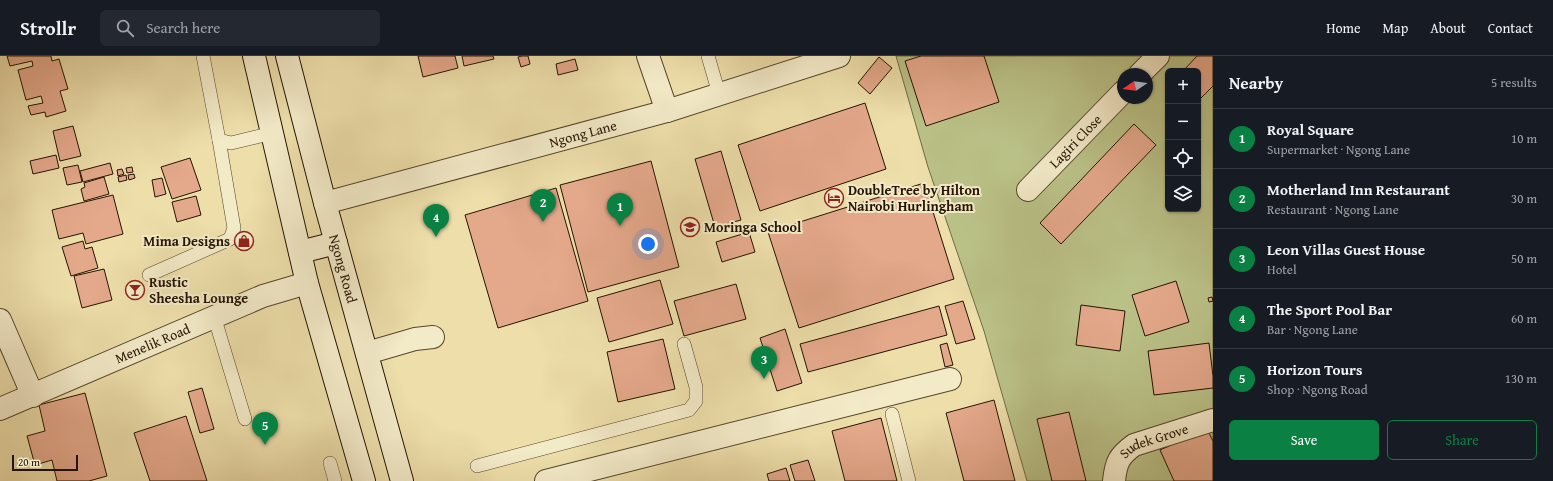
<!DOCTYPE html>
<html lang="en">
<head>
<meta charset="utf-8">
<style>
  body { margin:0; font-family:"Gentium Book Plus",serif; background:#242831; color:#f1f3f6 }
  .controls { position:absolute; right:12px; top:12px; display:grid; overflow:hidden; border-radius:6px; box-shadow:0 1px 3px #0004 }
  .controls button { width:36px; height:36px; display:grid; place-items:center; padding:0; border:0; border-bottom:1px solid #363941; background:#171b24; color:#f1f3f6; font:20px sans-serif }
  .compass { position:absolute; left:1117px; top:12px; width:36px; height:36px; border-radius:50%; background:#171b24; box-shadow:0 1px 3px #0004; rotate:257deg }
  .scale { position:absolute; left:12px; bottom:10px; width:66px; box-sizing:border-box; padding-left:4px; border:2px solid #241401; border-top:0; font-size:11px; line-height:14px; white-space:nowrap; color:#241401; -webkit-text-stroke:3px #f3eac8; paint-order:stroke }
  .you { position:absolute; left:648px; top:188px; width:14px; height:14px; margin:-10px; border:3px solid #fff; border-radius:50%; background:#1a73e8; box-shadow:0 0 0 6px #1a73e833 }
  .badge { display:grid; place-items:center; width:26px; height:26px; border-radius:50%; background:#0b8043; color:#fff; font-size:13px; font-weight:700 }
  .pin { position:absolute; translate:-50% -33px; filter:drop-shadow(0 1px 2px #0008) }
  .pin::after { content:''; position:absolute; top:21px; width:14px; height:12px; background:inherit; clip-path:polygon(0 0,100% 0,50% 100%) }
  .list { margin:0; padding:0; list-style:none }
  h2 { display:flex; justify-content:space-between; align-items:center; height:52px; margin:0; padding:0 16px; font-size:17px }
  h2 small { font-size:13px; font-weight:400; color:#9ea1a6 }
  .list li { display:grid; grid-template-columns:26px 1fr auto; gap:12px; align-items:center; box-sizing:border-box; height:60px; padding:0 16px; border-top:1px solid #363941 }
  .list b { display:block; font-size:15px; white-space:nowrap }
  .list p { margin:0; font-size:13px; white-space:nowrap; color:#9ea1a6 }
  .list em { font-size:13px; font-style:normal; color:#9ea1a6 }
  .actions { display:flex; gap:8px; padding:12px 16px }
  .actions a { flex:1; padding:9px 0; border:1px solid #0b8043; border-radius:6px; text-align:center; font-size:14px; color:#0b8043 }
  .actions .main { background:#0b8043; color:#fff }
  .icon { flex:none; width:22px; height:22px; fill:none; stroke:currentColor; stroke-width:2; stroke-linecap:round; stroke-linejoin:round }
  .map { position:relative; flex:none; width:1213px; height:425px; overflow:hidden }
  header { display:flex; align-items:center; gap:24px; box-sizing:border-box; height:56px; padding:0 20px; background:#171b24; border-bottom:1px solid #363941 }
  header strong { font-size:19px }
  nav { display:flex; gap:22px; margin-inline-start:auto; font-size:14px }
  .search { width:280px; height:36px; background:#242831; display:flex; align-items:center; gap:10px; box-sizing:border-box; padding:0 14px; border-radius:6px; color:#9ea1a6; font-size:15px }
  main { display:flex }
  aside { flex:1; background:#171b24 }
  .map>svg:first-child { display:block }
  .green { fill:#bac187; stroke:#6f6a44; fill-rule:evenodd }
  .building { fill:#e4a88b; stroke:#241401 }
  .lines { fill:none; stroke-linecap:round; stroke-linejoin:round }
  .service-casing { stroke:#56462b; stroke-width:14 }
  .minor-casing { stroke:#56462b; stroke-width:24 }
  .secondary-casing { stroke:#241401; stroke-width:24 }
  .service { stroke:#f3eac8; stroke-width:13 }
  .minor { stroke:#f3eac8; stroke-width:22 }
  .secondary { stroke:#f3eac8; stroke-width:22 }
  .labels { text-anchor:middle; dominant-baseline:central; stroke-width:4; stroke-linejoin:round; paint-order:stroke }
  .street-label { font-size:14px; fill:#241401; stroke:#f3eac8 }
  .poi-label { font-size:14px; font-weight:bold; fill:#241401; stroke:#f3eac8; text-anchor:start }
</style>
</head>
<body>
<header>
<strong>Strollr</strong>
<div class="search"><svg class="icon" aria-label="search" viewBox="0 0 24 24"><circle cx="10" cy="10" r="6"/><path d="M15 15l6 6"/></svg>Search here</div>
<nav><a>Home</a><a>Map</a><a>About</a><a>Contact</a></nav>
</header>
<main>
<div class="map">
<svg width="1213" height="425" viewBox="0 0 1213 425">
  <rect width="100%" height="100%" fill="#eddeaa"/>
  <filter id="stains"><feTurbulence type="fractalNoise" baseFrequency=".005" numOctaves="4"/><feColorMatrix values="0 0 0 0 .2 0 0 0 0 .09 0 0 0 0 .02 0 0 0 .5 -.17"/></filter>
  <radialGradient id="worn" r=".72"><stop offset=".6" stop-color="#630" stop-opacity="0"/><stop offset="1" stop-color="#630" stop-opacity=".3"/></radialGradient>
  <path class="green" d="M896,0h317v425h-186l-43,-150 -56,-164zM1168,15h30v138h-30zM1123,18h24v24h-24z"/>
  <g class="building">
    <polygon points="7,0 51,0 52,5 59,3 68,33 60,35 66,55 46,61 45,56 31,59 28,50 43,47 41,40 26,44 18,14 33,10 32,5 10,10"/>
    <polygon points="418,0 455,0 458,12 423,21"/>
    <polygon points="462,0 493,0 494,3 464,10"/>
    <polygon points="522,0 528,0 530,8 521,11 518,1"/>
    <polygon points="921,0 984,0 999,46 926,70 905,5"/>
    <polygon points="1197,0 1213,0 1213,30 1198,45 1198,15 1183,15"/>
    <polygon points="879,1 892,12 870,38 858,27"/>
    <polygon points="575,3 578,14 558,19 556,8"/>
    <polygon points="865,47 886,113 760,155 738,89"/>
    <polygon points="1134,68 1156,89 1061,188 1040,167"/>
    <polygon points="73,70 81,100 60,105 53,75"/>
    <polygon points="721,95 741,164 715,171 695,103"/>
    <polygon points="56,99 59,112 33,118 30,105"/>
    <polygon points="190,102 201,134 172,143 161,111"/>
    <polygon points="651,105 679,211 588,236 560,129"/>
    <polygon points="110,107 113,118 83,126 80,115"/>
    <polygon points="78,109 82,126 67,129 63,112"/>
    <polygon points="132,111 133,116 127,117 126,112"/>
    <polygon points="122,113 124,118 118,120 117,114"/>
    <polygon points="134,118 135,122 129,124 128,119"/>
    <polygon points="126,119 127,124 119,126 118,121"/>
    <polygon points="104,121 109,138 84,145 81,133 85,131 84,127"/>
    <polygon points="162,122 166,138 155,141 152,124"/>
    <polygon points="924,127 954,223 799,272 768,176"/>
    <polygon points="556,132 588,245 498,272 465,159"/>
    <polygon points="113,139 123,178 86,188 83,177 59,183 52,154"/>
    <polygon points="196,140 201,159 177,166 172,146"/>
    <polygon points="749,176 755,196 722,206 716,186"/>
    <polygon points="83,185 85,193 92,191 98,212 71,220 62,191"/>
    <polygon points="104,213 112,244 82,252 74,220"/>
    <polygon points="660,224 673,268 609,286 597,242"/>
    <polygon points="1176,225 1189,266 1145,280 1132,239"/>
    <polygon points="736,228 746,263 684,280 674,245"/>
    <polygon points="1212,241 1213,245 1209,246 1208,242"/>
    <polygon points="963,245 975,283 956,288 945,250"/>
    <polygon points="1081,249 1125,255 1120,295 1076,289"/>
    <polygon points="939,250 947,279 808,316 800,288"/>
    <polygon points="785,273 802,327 777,335 760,282"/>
    <polygon points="663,283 675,333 618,346 607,296"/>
    <polygon points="947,287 953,309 945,311 940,289"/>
    <polygon points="1209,287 1213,320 1213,332 1154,339 1148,295"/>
    <polygon points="202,332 214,373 200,377 188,336"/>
    <polygon points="85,337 107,420 89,425 57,425 52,404 35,409 27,380 45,375 39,349"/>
    <polygon points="994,344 1015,425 964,425 946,357"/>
    <polygon points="1069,356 1086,425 1052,425 1037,363"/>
    <polygon points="186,360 207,425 150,425 134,377"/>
    <polygon points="881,362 897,425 845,425 832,375"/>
    <polygon points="1207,373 1213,385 1213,425 1174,425 1160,394"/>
    <polygon points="808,404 815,425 795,425 790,409"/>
    <polygon points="786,412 790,425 769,425 767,418"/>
  </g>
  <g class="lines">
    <defs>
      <g id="service">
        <polyline points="203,0 219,84 231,87 273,77"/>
        <polyline points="708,0 719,38"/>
        <polyline points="149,219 230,183 234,172 219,84"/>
        <polyline points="214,260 245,363"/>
        <polyline points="892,358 909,425"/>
        <polyline points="330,407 335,425"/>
        <polyline points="477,410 689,354 696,345 696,331 684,288"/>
      </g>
      <g id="minor">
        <polyline points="648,0 667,55"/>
        <polyline points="1140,18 1158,0"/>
        <path id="s1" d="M1028,134l95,-98"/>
        <path id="s2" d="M325,147l342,-92 172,-55"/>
        <polyline points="0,264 33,340"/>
        <polyline points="367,297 415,283 433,281"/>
        <path id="s3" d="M0,353l263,-113 44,-13"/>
        <polyline points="546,425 950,323"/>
        <path id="s4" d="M1114,425c2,-19 5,-25 20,-36l79,-25"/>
      </g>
      <g id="secondary">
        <polyline points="254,0 307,227 364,425"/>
        <path id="s5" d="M287,0l38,147 77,278"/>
        <polyline points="300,196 336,187"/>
      </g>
    </defs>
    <use href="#service" class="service-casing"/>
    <use href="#minor" class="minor-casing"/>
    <use href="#secondary" class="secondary-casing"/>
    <use href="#service" class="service"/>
    <use href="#minor" class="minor"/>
    <use href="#secondary" class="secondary"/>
  </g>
  <defs>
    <symbol id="hotel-ring" viewBox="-11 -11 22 22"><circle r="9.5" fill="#f3eac8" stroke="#8f2418" stroke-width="1.5"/><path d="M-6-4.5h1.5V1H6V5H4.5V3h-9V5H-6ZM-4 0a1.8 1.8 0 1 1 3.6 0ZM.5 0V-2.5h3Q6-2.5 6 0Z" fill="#8f2418"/></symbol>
    <symbol id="school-ring" viewBox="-11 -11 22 22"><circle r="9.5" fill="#f3eac8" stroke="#8f2418" stroke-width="1.5"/><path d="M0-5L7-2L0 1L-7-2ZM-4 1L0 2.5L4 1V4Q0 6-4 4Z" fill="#8f2418"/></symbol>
    <symbol id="shop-ring" viewBox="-11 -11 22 22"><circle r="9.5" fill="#f3eac8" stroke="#8f2418" stroke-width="1.5"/><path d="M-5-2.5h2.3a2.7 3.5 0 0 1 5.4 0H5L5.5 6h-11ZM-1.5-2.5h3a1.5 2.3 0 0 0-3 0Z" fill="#8f2418"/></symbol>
    <symbol id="bar-ring" viewBox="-11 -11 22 22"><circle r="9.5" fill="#f3eac8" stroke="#8f2418" stroke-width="1.5"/><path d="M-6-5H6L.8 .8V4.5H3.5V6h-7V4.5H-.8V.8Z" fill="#8f2418"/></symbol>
  </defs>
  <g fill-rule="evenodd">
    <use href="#hotel-ring" x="823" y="131" width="22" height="22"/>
    <use href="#school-ring" x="679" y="160" width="22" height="22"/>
    <use href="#shop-ring" x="233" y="174" width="22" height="22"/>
    <use href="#bar-ring" x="124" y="223" width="22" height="22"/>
  </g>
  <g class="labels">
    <g class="street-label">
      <text stroke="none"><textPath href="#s2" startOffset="267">Ngong Lane</textPath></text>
      <text stroke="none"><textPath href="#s1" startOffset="68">Lagiri Close</textPath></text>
      <text stroke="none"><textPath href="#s5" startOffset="220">Ngong Road</textPath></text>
      <text stroke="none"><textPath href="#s3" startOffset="166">Menelik Road</textPath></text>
      <text stroke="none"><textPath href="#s4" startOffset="63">Sudek Grove</textPath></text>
    </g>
    <g class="poi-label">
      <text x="848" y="134">DoubleTree by Hilton<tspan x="848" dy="16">Nairobi Hurlingham</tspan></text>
      <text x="704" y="171">Moringa School</text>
      <text x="230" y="185" text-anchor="end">Mima Designs</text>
      <text x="149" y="226">Rustic<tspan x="149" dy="16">Sheesha Lounge</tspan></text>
    </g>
  </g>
  <rect width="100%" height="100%" filter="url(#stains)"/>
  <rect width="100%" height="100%" fill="url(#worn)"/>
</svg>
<div class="controls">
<button>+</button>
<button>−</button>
<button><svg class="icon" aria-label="locate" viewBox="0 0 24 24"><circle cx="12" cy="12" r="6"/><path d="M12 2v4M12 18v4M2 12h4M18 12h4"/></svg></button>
<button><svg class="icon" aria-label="layers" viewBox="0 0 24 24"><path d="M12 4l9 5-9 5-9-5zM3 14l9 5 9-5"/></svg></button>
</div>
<svg class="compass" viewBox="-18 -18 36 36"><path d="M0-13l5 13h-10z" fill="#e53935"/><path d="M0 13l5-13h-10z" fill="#9ea1a6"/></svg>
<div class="scale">20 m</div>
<div class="you"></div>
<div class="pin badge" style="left:620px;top:170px">1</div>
<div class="pin badge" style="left:543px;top:166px">2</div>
<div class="pin badge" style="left:764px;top:323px">3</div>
<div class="pin badge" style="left:436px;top:181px">4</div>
<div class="pin badge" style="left:265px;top:389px">5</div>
</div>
<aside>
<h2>Nearby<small>5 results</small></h2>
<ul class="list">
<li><span class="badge">1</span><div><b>Royal Square</b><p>Supermarket · Ngong Lane</p></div><em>10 m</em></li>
<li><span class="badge">2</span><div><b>Motherland Inn Restaurant</b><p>Restaurant · Ngong Lane</p></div><em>30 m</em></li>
<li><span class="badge">3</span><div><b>Leon Villas Guest House</b><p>Hotel</p></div><em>50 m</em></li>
<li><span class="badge">4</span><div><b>The Sport Pool Bar</b><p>Bar · Ngong Lane</p></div><em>60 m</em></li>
<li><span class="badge">5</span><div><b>Horizon Tours</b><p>Shop · Ngong Road</p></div><em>130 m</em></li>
</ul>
<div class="actions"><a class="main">Save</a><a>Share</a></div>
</aside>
</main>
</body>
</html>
